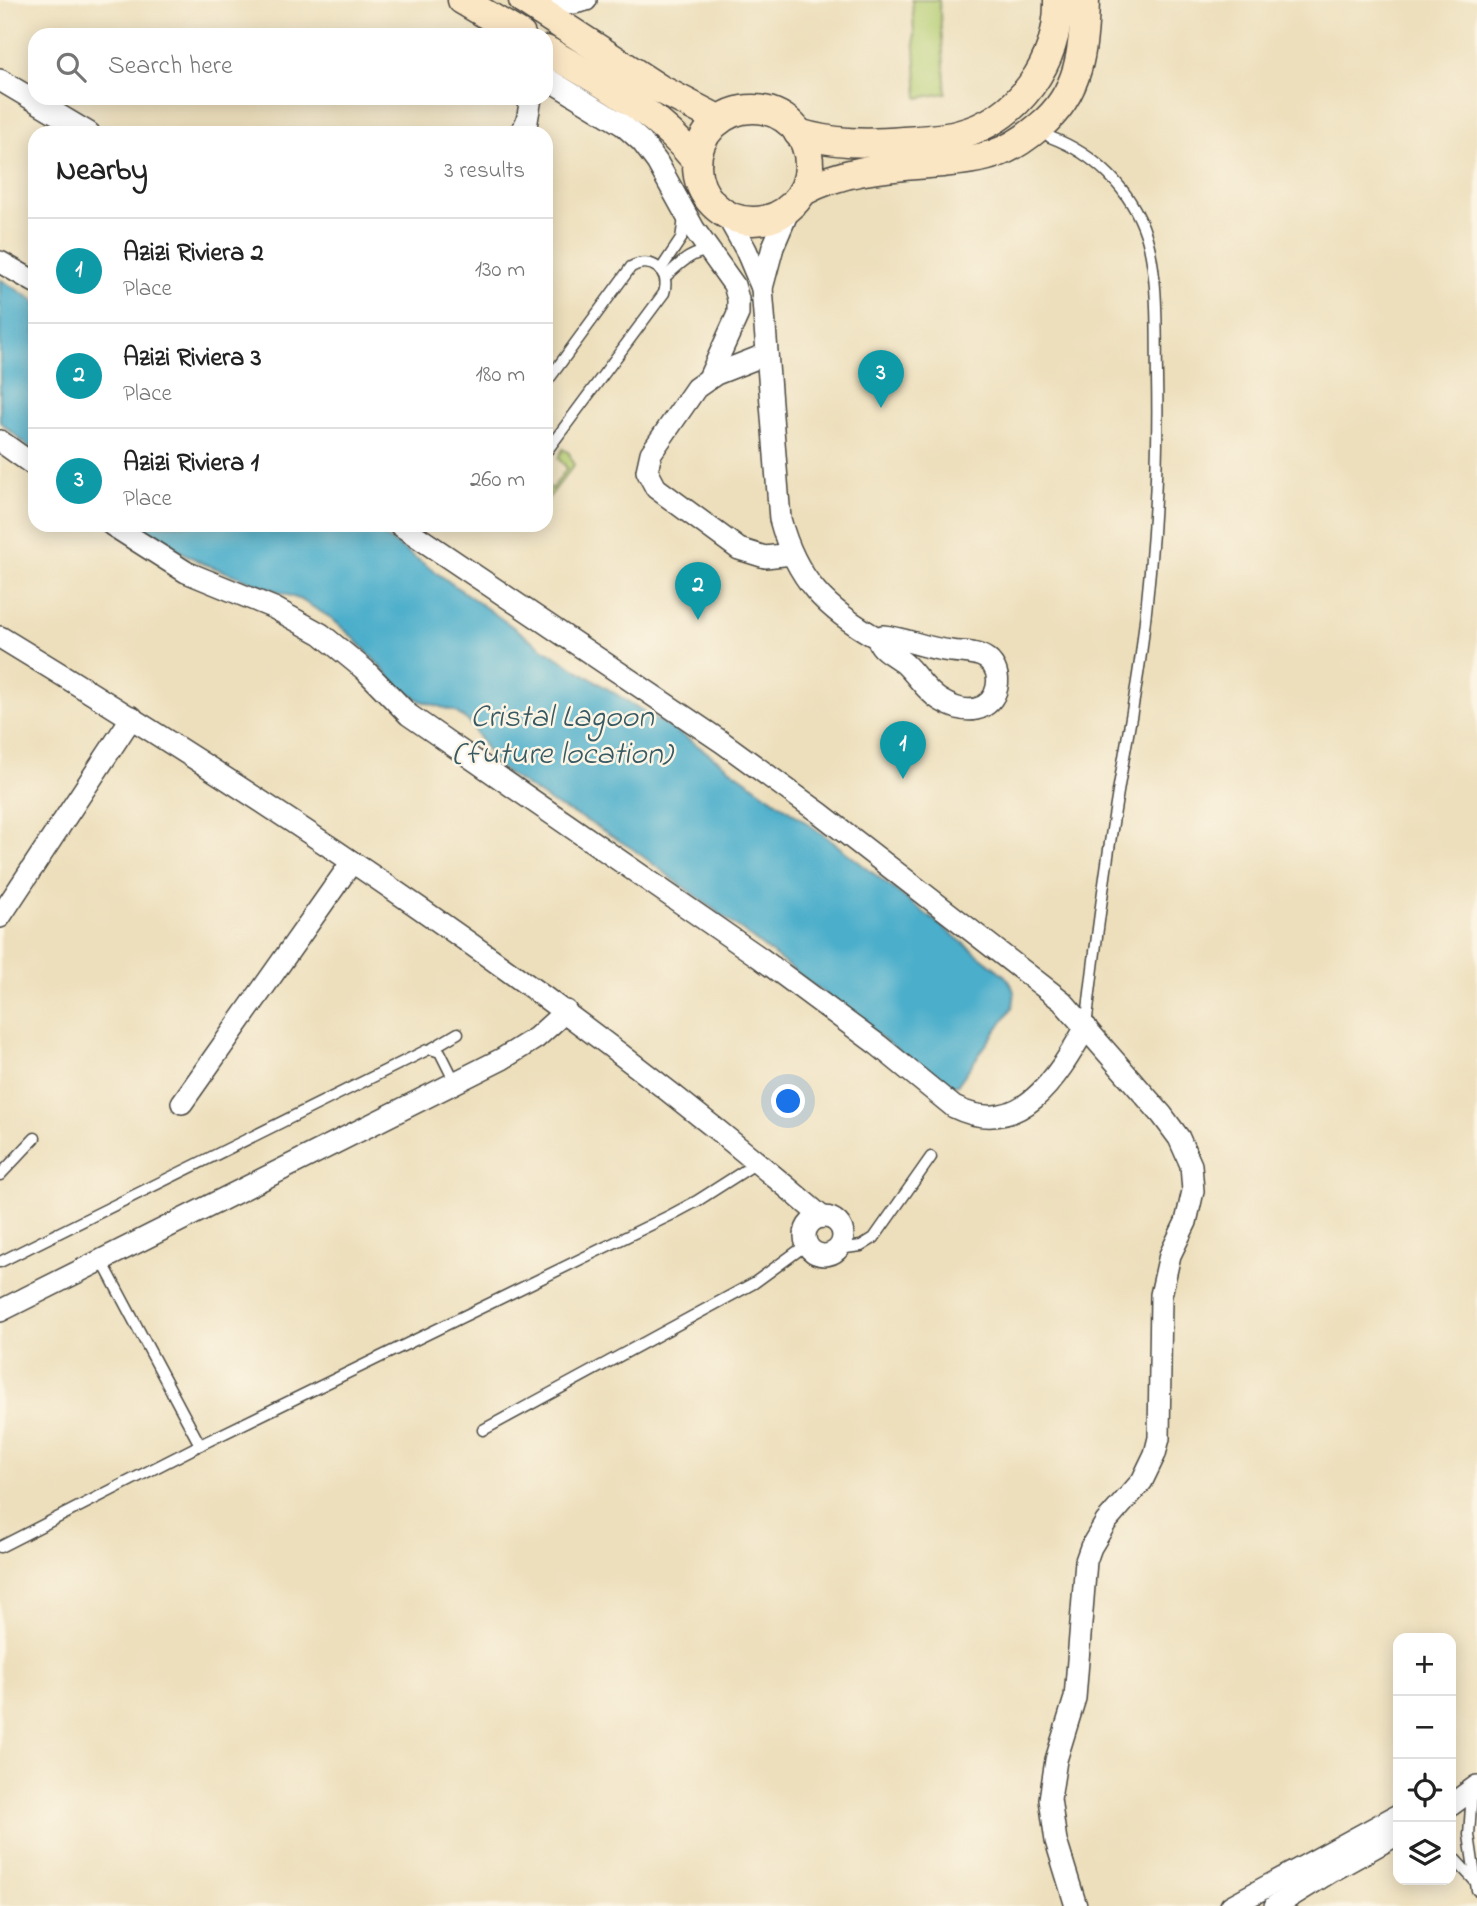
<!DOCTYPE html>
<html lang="en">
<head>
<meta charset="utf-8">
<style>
  body { margin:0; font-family:"Indie Flower",sans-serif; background:#f6f6f6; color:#222 }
  .controls { position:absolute; right:21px; bottom:21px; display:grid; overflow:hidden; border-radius:14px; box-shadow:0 4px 18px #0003 }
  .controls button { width:63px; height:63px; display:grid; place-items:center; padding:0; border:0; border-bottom:2px solid #e0e0e0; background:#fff; color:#222; font:35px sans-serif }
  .you { position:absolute; left:789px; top:1102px; width:24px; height:24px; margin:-18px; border:5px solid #fff; border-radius:50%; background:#1a73e8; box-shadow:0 0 0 10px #1a73e833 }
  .badge { display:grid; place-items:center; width:46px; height:46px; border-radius:50%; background:#7c3aed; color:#fff; font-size:23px; font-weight:700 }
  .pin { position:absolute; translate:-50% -58px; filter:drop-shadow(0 2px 4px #0008) }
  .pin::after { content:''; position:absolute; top:37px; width:24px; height:21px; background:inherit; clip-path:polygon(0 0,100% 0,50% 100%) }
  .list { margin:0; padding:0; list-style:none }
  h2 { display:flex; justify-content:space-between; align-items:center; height:91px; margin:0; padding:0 28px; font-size:30px }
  h2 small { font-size:23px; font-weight:400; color:#767676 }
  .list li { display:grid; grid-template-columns:46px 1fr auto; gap:21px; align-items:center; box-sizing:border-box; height:105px; padding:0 28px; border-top:2px solid #e0e0e0 }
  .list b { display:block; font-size:26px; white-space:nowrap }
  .list p { margin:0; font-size:23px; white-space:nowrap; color:#767676 }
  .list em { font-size:23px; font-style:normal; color:#767676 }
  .icon { flex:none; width:38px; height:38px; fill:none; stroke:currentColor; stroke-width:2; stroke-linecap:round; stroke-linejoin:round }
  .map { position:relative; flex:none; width:1477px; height:1906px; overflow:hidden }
  .search { position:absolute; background:#fff; box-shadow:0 4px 18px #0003; left:28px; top:28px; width:525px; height:77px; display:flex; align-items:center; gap:18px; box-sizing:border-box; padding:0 24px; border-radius:21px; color:#767676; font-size:26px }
  .panel { position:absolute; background:#fff; box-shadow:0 4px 18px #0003; left:28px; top:126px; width:525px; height:406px; border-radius:21px }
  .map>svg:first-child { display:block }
  .green { fill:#b4cc71; stroke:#707c4e; stroke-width:2 }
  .water { fill:#4baecb; stroke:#3b6c7b; stroke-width:2 }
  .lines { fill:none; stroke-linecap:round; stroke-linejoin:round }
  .lane-casing { stroke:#484641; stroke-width:13 }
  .street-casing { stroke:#484641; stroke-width:24 }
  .secondary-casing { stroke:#484641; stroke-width:31 }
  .lane { stroke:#fff; stroke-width:10 }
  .street { stroke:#fff; stroke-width:21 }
  .secondary { stroke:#fbe6c4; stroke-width:28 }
  .labels { text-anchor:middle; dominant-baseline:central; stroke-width:5; stroke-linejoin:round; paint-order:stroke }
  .water-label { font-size:32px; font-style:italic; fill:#365963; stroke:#fcf5e5 }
</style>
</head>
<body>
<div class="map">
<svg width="1477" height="1906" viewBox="0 0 1477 1906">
  <rect width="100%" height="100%" fill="#fcf5e5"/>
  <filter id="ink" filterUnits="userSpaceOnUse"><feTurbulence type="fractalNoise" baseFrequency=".0143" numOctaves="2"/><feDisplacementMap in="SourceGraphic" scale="14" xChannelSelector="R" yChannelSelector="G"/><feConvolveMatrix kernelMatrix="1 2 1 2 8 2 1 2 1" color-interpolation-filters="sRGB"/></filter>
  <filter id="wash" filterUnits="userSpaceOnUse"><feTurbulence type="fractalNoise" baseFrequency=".00686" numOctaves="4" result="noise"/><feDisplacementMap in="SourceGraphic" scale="28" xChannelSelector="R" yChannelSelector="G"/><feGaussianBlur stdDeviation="1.57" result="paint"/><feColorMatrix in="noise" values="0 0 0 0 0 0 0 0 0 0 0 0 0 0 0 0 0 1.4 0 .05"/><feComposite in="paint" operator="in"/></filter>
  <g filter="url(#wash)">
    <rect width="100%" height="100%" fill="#eddfbc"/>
    <g class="green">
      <polygon points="912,0 939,0 946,93 918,98"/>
      <polygon points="563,449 569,453 574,465 546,501 546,485 552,489 567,468 558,458"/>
    </g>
    <g class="water">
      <polygon points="0,279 35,301 35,452 0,422"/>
      <path d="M132,525h237l175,124 147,92 137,97 175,136c11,10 14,21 9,34l-54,76 -13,3 -197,-152 -115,-86 -51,-31 -27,-13 -57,-38 -30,-46 -14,-10 -33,-10 -24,-16 -42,-46 -24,-21 -30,-18 -99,-37z"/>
    </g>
  </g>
  <g filter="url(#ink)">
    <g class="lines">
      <defs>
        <g id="lane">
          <path d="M1050,137c45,17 81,52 96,98 13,42 10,98 11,142 2,90 -4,180 -15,269 -6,49 -16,97 -24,146 -13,78 -23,156 -32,235"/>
          <polyline points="661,269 681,239 684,218"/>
          <path d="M665,277c14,-12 25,-25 44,-26"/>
          <path d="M546,383l85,-116c20,-11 40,4 33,26l-118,159"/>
          <polyline points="431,1049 458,1033"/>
          <polyline points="0,1175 35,1138"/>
          <polyline points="838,1249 861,1246 874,1238 931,1157"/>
          <polyline points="102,1261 200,1445"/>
          <polyline points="0,1262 427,1050 431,1049 440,1052 455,1082"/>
          <polyline points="483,1430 754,1283 806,1245"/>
          <polyline points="0,1547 200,1445 671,1215 697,1201 758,1162"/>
          <polyline points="1472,1792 1469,1835 1477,1890"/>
          <polyline points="1451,1855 1475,1881"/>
        </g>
        <g id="street">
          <polyline points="554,0 574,3 586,0"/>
          <polyline points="546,78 623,125 642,142 657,162 694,229 734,285 738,299 738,314 709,378"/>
          <polyline points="0,80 89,133"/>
          <polyline points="521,133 527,121 531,98"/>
          <path d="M790,207l-17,40 -11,41 18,231c16,60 46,91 99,120"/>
          <polyline points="726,214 746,250 762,288"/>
          <polyline points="0,262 35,282"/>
          <polyline points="767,354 716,374 696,388 651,453 647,471 656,488 739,549 765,557 792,554"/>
          <polyline points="0,441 35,466"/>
          <path d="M112,525l74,47 88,36 47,26 44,36 44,45 350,242 119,88 76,62c67,33 103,-30 132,-80"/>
          <polyline points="400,525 722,742 821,814 1062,1001 1162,1115 1179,1138 1191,1165 1193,1191 1186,1222 1170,1255 1161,1295 1159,1438 1155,1454 1142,1481 1106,1522 1091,1547 1086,1561 1075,1698 1056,1760 1050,1799 1056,1841 1076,1906"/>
          <path d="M883,636c22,2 44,13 68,15 12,2 25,0 36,8 18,14 12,45 -11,50 -12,3 -26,-3 -36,-9 -14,-9 -22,-23 -33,-34 -8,-9 -24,-14 -28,-24z"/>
          <path d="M0,637c286,174 567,361 822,580"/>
          <polyline points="0,917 132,717"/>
          <polyline points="182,1103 352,862"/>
          <circle cx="824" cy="1236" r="19"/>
          <polyline points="0,1311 502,1059 536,1038 566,1011"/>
          <polyline points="1451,1805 1477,1786"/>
          <polyline points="1231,1906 1398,1815"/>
          <polyline points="1275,1906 1330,1872 1398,1834"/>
        </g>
        <g id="secondary">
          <polyline points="462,0 521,35"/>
          <polyline points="523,0 660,89 720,120"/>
          <path d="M546,50c56,33 110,60 151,112"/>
          <circle cx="753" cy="165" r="56"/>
          <path d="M798,133c36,11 69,11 106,8 18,-1 36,-2 53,-6 62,-15 102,-73 101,-135"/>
          <path d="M802,192c44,-24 91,-25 140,-29 18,-2 35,-3 52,-9 18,-6 32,-16 46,-28 40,-32 44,-78 45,-126"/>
        </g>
      </defs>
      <use href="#lane" class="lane-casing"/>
      <use href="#street" class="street-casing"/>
      <use href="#secondary" class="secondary-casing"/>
      <use href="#lane" class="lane"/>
      <use href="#street" class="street"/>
      <use href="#secondary" class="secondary"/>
    </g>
  </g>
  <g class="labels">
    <g class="water-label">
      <text x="562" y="718">Cristal Lagoon<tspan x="562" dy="37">(future location)</tspan></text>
    </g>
  </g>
</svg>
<div class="controls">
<button>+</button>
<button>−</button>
<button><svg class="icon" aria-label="locate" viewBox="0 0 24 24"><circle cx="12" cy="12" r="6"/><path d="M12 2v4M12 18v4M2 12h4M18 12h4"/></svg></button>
<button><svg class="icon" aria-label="layers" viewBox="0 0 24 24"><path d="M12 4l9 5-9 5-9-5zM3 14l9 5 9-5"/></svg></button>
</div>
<div class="you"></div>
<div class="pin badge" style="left:903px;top:779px;background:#0f9aa8">1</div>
<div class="pin badge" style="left:698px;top:620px;background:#0f9aa8">2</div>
<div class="pin badge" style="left:881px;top:408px;background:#0f9aa8">3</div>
<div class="search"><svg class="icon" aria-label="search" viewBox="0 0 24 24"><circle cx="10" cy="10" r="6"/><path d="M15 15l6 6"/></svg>Search here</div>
<section class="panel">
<h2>Nearby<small>3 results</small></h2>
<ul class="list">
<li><span class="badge" style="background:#0f9aa8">1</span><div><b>Azizi Riviera 2</b><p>Place</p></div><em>130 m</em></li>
<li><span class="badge" style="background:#0f9aa8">2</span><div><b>Azizi Riviera 3</b><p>Place</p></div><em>180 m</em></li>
<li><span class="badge" style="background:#0f9aa8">3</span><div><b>Azizi Riviera 1</b><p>Place</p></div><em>260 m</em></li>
</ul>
</section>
</div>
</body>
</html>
